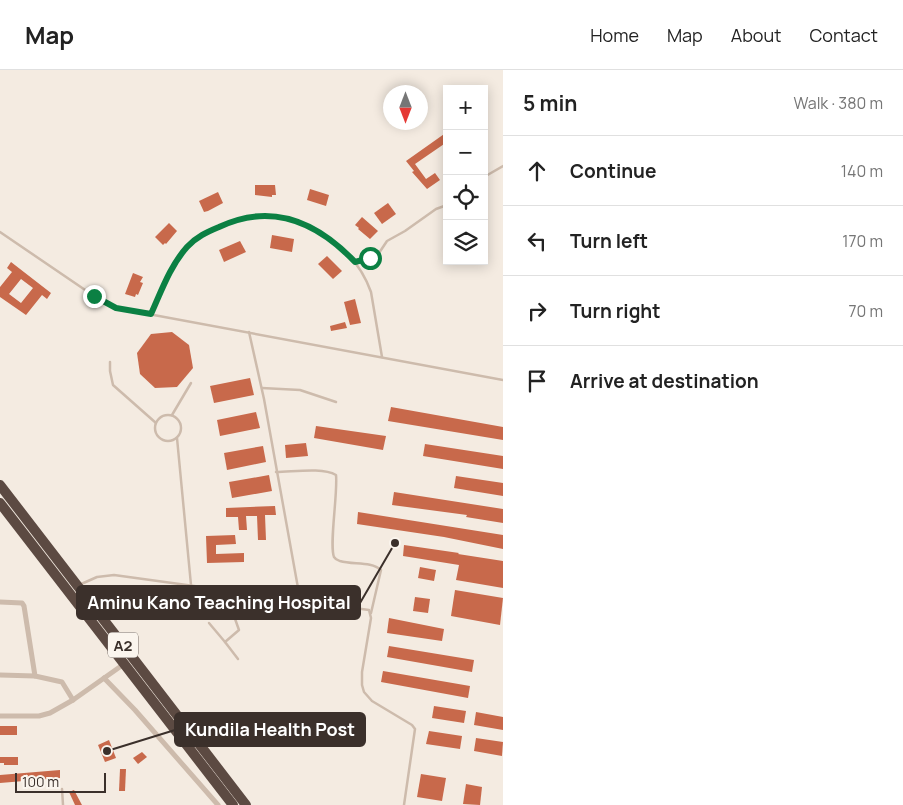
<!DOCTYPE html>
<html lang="en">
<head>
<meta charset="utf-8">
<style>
  body { margin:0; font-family:Manrope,sans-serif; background:#f2f2f2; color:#222 }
  .controls { position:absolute; right:15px; top:15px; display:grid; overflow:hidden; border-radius:0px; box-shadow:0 2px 12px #0003 }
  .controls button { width:45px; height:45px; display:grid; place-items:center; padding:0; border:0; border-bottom:1px solid #e0e0e0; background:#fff; color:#222; font:25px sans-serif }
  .compass { position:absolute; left:383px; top:15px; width:45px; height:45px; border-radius:50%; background:#fff; box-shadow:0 2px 12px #0003; rotate:180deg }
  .scale { position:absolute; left:15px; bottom:12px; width:91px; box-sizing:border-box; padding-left:5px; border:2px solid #3b302b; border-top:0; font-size:14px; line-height:18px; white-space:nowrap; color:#3b302b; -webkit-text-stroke:4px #fbf5ee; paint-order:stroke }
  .stop { position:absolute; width:15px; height:15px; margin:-11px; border:4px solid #0b8043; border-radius:50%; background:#fff }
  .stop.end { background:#0b8043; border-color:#fff; box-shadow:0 1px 5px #0008 }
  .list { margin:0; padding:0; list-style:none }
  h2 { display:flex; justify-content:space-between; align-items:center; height:65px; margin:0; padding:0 20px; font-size:21px }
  h2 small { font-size:16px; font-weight:400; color:#767676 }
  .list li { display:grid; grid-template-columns:32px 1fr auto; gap:15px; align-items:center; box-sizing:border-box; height:70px; padding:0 20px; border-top:1px solid #e0e0e0 }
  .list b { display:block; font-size:19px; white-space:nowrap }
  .list em { font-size:16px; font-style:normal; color:#767676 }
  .icon { flex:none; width:28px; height:28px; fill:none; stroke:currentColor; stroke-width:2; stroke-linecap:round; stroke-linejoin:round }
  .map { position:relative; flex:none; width:503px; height:735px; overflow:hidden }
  header { display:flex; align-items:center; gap:30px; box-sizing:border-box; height:70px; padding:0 25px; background:#fff; border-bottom:1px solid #e0e0e0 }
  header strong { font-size:24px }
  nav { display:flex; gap:28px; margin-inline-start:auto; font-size:18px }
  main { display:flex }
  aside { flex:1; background:#fff }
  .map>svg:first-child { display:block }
  .building { fill:#c8694b; fill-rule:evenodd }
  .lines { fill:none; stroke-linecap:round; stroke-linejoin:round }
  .lane { stroke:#cdbbac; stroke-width:2.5 }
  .street { stroke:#cdbbac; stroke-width:5 }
  .highway { stroke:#5c4a42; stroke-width:10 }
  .route { stroke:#0b8043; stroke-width:6 }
  .labels { text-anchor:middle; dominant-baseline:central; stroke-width:4.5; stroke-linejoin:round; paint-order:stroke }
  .shield { fill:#fbf5ee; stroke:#756b66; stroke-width:1 }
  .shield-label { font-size:15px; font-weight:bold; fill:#3b302b }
  .leader { fill:none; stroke:#3b302b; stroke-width:2 }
  .callout-dot { fill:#3b302b; stroke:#fbf5ee; stroke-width:2 }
  .callout { fill:#3b302b; stroke:#3b302b; stroke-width:2 }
  .callout-label { font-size:18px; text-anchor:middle; font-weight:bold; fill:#fff }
</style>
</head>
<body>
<header>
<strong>Map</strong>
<nav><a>Home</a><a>Map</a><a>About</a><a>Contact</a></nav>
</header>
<main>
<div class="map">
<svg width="503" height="735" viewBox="0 0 503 735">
  <rect width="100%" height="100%" fill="#f4ebe1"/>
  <g class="building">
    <polygon points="447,62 447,72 415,94 426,109 435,103 440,110 427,119 412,102 414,101 406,91"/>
    <polygon points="255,115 275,115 276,125 272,125 272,127 255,125"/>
    <polygon points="310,119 329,125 326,136 307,130"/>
    <polygon points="218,122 223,133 208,141 204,142 199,131"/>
    <polygon points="388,133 396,144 382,154 374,143"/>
    <polygon points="362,147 378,161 370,169 358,159 359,158 355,155"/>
    <polygon points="169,153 177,161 166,174 165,173 163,175 155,167"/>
    <polygon points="272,165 294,169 292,182 270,178"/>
    <polygon points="240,171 246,182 224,192 219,180"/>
    <polygon points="327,186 342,201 333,209 318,194"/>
    <path d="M11,192l40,31 -4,6 -5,-4 -16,20 -26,-18v-10l12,-15 -5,-4zM21,209l12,9 -12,15 -12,-9z"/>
    <polygon points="133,203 143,207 140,212 143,213 138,225 136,224 135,227 125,224"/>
    <polygon points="355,229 361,253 350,255 344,232"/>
    <polygon points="345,252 347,258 331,261 330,256"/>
    <polygon points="172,262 189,275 193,298 177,317 155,318 140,304 137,283 151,264"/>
    <polygon points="250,308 254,325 214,333 210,316"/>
    <polygon points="391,337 503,357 503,370 388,351"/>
    <polygon points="256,342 260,358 220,366 217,350"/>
    <polygon points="316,356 386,366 383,380 314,368"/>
    <polygon points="306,373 308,386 286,388 285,375"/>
    <polygon points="425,374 503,386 503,399 423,386"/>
    <polygon points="263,376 266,392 227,400 224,383"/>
    <polygon points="269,405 272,421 232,428 229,412"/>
    <polygon points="456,406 503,413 503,426 454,418"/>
    <polygon points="394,422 503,439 503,453 466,447 467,445 392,435"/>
    <polygon points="275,436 276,445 265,445 266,470 258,470 257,446 246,446 247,460 239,460 238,447 226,447 226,438"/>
    <polygon points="358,442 503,465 503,479 444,467 357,454"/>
    <polygon points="235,465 236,474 216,475 216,484 244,483 244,492 207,493 206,466"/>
    <polygon points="404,475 459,483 458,484 503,491 503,518 456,510 459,495 403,486"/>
    <polygon points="420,497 436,500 434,511 418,508"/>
    <polygon points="455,520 503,528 500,555 451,546"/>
    <polygon points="415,527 430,529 428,543 413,541"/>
    <polygon points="389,548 444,559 442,571 387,563"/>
    <polygon points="389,576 474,590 472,602 387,587"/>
    <polygon points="383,601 470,616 468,628 381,612"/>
    <polygon points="434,636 466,641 464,653 432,648"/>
    <polygon points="476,642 503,647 503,660 474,655"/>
    <rect x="0" y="656" width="17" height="9"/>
    <polygon points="429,661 462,666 460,679 426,674"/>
    <polygon points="476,668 503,672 502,686 474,681"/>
    <polygon points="109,670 116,688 105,692 98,675"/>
    <polygon points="142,682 147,687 138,694 133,688"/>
    <polygon points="0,687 18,687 18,695 4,695 4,693 0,693"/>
    <polygon points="120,699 126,699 125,721 119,721"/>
    <polygon points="60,700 60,708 0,713 0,705"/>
    <polygon points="421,704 446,708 442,731 417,727"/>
    <polygon points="466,714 482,717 480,735 463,734"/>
    <polygon points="74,720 82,735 75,735 69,722"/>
  </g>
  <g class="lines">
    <g class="lane">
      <polyline points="484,107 503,96"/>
      <polyline points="0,162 94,226 116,238 503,310"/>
      <polyline points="355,192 370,188 379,183 387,171 405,161 436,139 447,135"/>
      <path d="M151,244c10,-22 19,-48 36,-67 9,-10 20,-15 32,-20 11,-5 24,-10 36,-11 49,-5 100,31 116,76l11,65"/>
      <polyline points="249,262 264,329 300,529"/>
      <polyline points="110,292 110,301 113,315 156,353"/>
      <polyline points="262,318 300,320 336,332"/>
      <polyline points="172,345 191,313"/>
      <circle cx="168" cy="358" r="13"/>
      <polyline points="177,368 191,515"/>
      <path d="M276,402c17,0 46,-5 60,3 2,18 -7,70 -2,82 2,3 3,3 6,4 13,4 31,0 41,9l-10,43"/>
      <polyline points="79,515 97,507 114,505 369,540 371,548 362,602 362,615 364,622 372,631 412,655 415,659 404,735"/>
      <polyline points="238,521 234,546 239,560 225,572 238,589"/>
      <polyline points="209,553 225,572"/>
      <polyline points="62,719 63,735"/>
    </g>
    <g class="street">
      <polyline points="0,532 22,533 24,536 35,606 62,612 73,630"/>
      <polyline points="0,605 35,606"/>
      <polyline points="104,608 135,640 218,735"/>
      <polyline points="0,646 39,646 50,643 73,630 124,594"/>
    </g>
    <g class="highway">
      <polyline points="0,415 246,735"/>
      <polyline points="0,433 233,735"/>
    </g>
  </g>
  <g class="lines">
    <path class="route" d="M94,226l22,12 35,6c10,-22 19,-48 36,-67 9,-10 20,-15 32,-20 53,-25 98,-5 136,35l15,-4"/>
  </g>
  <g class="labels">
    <rect class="shield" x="108" y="562.5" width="30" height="25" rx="4"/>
    <g class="shield-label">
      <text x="123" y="575">A2</text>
    </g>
  </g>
  <path class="leader" d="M395 473L360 533M107 681L175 660"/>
  <g class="callout-dot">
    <circle cx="395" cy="473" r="5"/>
    <circle cx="107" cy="681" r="5"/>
  </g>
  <g class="callout">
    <rect x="77" y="516" width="283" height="33" rx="5"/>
    <rect x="175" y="643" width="190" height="33" rx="5"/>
  </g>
  <g class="callout-label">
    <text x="219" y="539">Aminu Kano Teaching Hospital</text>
    <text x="270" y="666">Kundila Health Post</text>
  </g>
</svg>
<div class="controls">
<button>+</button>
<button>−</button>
<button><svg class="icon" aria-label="locate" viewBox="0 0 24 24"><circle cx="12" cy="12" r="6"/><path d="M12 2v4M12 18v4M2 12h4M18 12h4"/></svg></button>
<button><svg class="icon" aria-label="layers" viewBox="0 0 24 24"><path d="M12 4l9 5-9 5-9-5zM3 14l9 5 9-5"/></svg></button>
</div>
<svg class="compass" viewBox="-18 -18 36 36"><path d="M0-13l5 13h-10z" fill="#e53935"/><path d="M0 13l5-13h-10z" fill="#767676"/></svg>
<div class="scale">100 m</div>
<div class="stop" style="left:370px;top:188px"></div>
<div class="stop end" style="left:94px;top:226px"></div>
</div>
<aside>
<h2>5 min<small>Walk · 380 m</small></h2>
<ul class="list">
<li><svg class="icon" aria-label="ahead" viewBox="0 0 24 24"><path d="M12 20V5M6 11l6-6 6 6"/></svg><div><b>Continue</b></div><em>140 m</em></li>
<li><svg class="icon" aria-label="left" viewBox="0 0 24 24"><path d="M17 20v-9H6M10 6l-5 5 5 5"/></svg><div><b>Turn left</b></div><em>170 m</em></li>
<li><svg class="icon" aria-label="right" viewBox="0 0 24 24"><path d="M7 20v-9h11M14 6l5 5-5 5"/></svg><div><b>Turn right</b></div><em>70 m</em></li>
<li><svg class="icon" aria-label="arrive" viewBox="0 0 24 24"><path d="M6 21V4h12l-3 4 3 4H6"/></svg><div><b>Arrive at destination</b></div></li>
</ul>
</aside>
</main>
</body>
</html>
